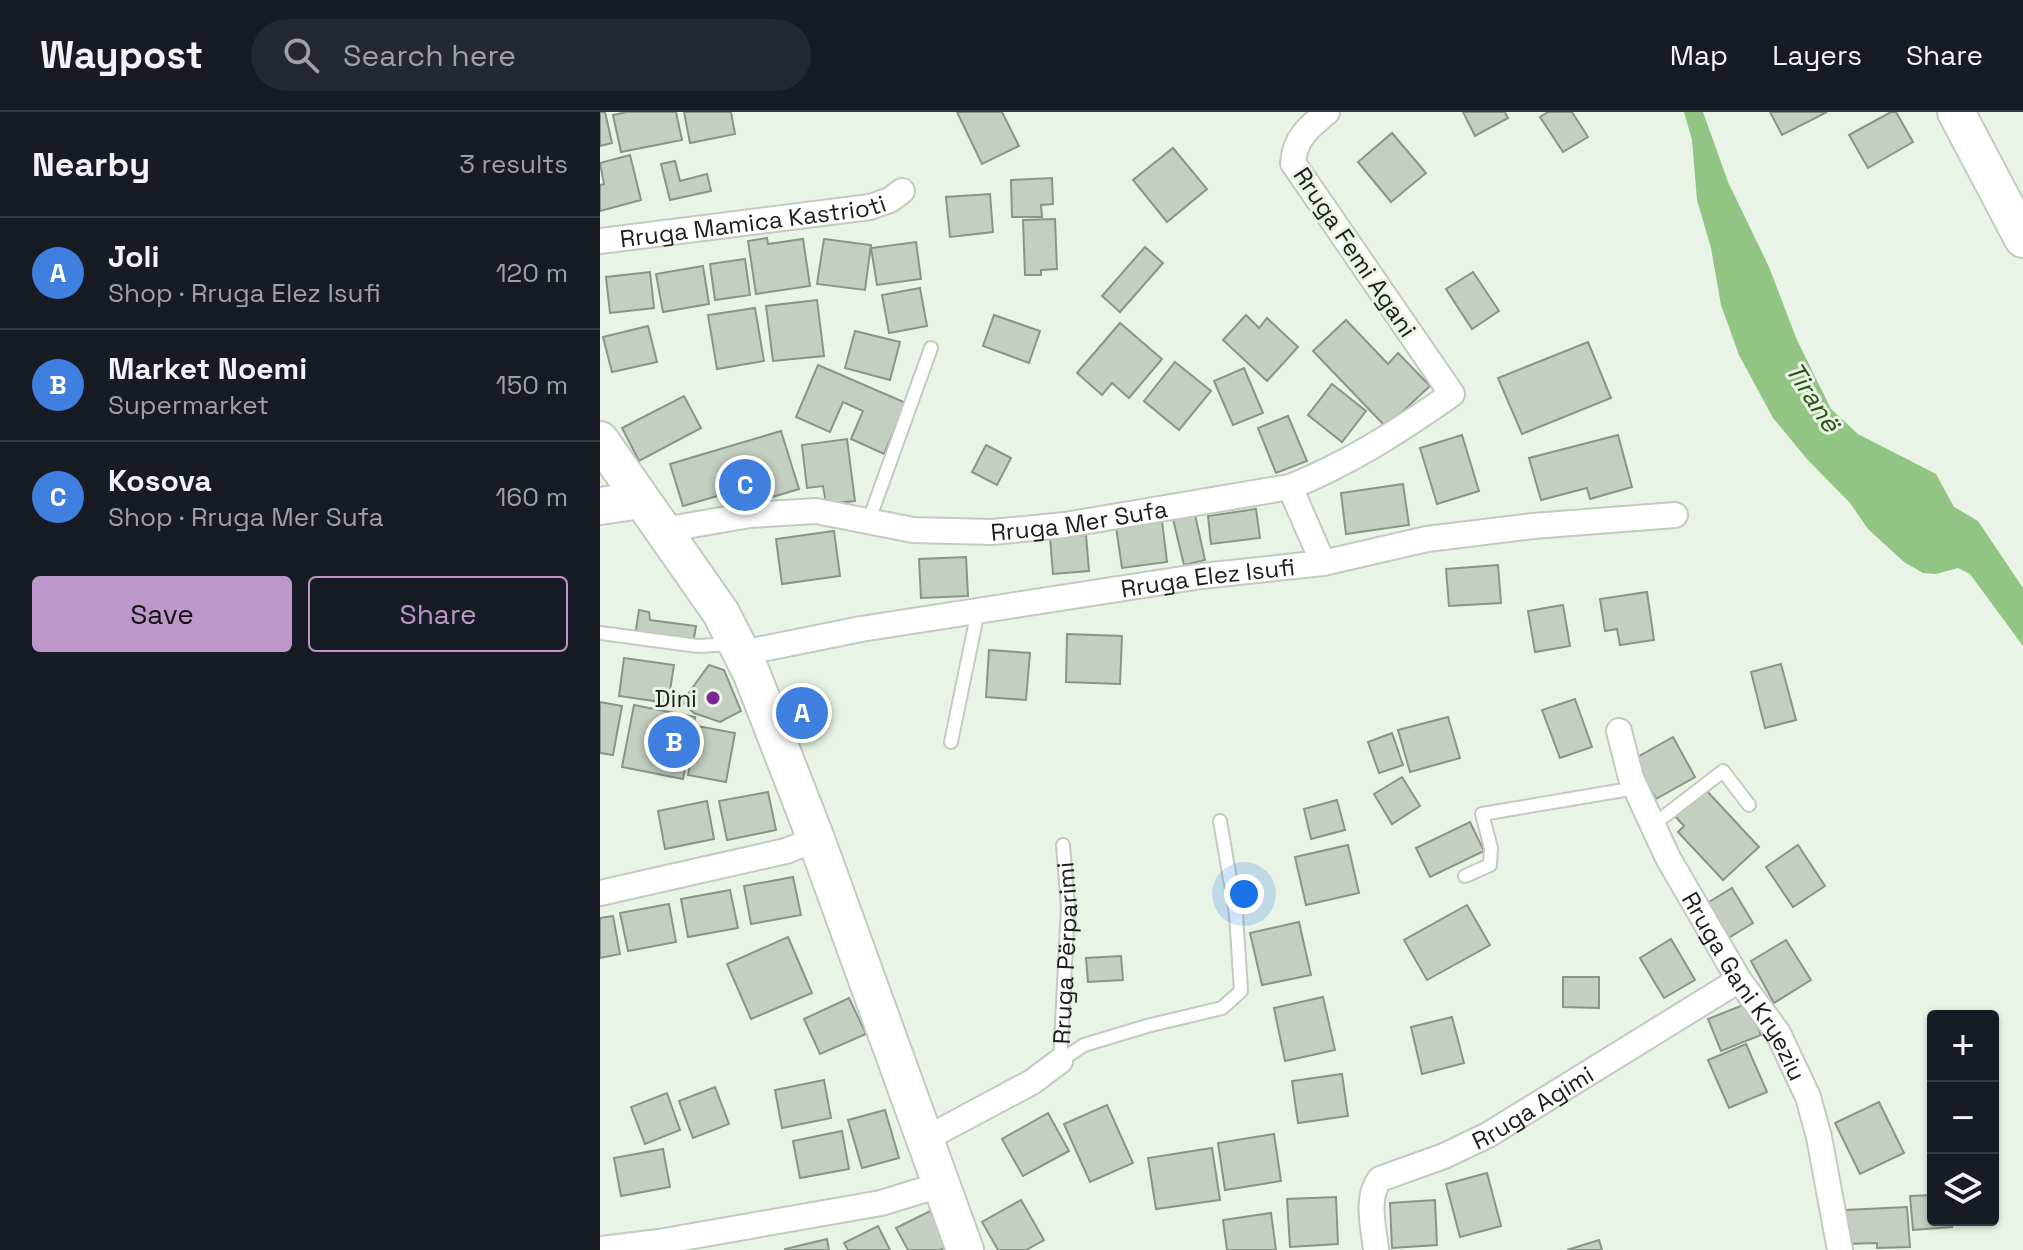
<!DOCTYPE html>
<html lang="en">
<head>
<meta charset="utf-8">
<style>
  body { margin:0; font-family:"Space Grotesk",sans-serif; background:#242831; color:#f1f3f6 }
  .controls { position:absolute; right:24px; bottom:24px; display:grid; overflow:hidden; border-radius:8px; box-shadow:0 2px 6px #0004 }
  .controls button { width:72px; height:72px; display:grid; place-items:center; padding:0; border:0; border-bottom:2px solid #363941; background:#171b24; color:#f1f3f6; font:40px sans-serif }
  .you { position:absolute; left:644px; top:782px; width:28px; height:28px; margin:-20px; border:6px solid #fff; border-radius:50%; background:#1a73e8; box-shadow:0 0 0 12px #1a73e833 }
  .badge { display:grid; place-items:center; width:52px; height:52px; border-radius:50%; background:#bd97ca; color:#fff; font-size:26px; font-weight:700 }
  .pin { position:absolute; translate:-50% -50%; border:4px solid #fff; box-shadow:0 2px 8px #0006 }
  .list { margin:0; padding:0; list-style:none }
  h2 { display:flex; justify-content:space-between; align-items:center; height:104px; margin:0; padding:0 32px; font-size:34px }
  h2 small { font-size:26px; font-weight:400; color:#9ea1a6 }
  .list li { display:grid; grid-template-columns:52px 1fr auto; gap:24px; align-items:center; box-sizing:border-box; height:112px; padding:0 32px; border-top:2px solid #363941 }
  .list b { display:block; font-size:30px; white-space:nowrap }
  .list p { margin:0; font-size:26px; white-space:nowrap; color:#9ea1a6 }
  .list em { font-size:26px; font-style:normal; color:#9ea1a6 }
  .actions { display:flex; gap:16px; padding:24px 32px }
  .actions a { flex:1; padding:18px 0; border:2px solid #bd97ca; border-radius:8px; text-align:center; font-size:28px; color:#bd97ca }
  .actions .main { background:#bd97ca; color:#111 }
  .icon { flex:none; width:44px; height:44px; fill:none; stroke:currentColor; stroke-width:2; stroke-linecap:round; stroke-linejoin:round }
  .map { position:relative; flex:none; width:1423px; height:1138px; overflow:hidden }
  header { display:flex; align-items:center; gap:48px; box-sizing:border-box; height:112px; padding:0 40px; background:#171b24; border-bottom:2px solid #363941 }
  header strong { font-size:38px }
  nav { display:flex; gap:44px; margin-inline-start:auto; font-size:28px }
  .search { width:560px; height:72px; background:#242831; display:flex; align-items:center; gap:20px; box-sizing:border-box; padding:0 28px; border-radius:44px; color:#9ea1a6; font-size:30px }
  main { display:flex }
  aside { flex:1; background:#171b24 }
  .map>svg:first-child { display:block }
  .water { fill:#92c483 }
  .building { fill:#c4cec1; stroke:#8a9488; stroke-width:2 }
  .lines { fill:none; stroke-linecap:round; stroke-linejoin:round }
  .lane-casing { stroke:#c1cbbe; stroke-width:16 }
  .street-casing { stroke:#c1cbbe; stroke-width:28 }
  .secondary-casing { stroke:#c1cbbe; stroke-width:40 }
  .lane { stroke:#fff; stroke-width:12 }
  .street { stroke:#fff; stroke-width:24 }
  .secondary { stroke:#fff; stroke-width:36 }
  .poi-dot { fill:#7e2694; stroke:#e9f4e6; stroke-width:3 }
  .labels { text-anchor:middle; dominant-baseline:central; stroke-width:6; stroke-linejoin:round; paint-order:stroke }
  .street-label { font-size:24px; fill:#1c1f1a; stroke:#e9f4e6 }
  .poi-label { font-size:24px; fill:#1c1f1a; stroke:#e9f4e6; text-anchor:end }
  .water-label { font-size:26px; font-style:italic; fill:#265514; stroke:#e9f4e6 }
</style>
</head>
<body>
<header>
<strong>Waypost</strong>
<div class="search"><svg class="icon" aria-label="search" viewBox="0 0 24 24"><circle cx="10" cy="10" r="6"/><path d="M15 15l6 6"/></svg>Search here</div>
<nav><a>Map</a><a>Layers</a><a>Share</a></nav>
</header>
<main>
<aside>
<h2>Nearby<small>3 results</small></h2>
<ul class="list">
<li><span class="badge" style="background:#3f7fe0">A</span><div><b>Joli</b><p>Shop · Rruga Elez Isufi</p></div><em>120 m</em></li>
<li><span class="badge" style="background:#3f7fe0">B</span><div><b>Market Noemi</b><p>Supermarket</p></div><em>150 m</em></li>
<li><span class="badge" style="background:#3f7fe0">C</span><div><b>Kosova</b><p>Shop · Rruga Mer Sufa</p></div><em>160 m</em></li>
</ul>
<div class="actions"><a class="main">Save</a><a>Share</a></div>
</aside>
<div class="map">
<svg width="1423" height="1138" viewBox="0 0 1423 1138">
  <rect width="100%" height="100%" fill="#e9f4e6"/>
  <polygon class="water" points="1084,0 1103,0 1128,70 1169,155 1197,228 1231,297 1258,322 1336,362 1354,395 1378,409 1423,476 1423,534 1370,462 1358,456 1336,462 1323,461 1304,450 1268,417 1250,391 1207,347 1173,306 1139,243 1121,193 1111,136 1097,88 1092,28"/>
  <g class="building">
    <polygon points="0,0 5,0 12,31 0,34"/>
    <polygon points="27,0 76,0 82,28 21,40 13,3"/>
    <polygon points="84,0 131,0 135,22 90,31"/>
    <polygon points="357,0 402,0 419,34 382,52"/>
    <polygon points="863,0 905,0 908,6 875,24"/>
    <polygon points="948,0 972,0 988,25 963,40 940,5"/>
    <polygon points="1170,0 1227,0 1182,23"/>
    <polygon points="1291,0 1296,0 1313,30 1268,56 1249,23"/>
    <polygon points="792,21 826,61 791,90 758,50"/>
    <polygon points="573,36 607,77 567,110 533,68"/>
    <polygon points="30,43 41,88 0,99 0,73 4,72 0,51"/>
    <polygon points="75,49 80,69 107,62 111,79 70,88 61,52"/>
    <polygon points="452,66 453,92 441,93 442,105 412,105 411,68"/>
    <polygon points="390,82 393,120 350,125 346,85"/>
    <polygon points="455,107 457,157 441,158 441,163 425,163 423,108"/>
    <polygon points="167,126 168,132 203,127 210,174 156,182 148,129"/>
    <polygon points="224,127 271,133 265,178 217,172"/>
    <polygon points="316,130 321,167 277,173 271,136"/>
    <polygon points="545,135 563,151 520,200 502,184"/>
    <polygon points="145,147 150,183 115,188 110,152"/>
    <polygon points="103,154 109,192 63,200 56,162"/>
    <polygon points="50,160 54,196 10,201 6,165"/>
    <polygon points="873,160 899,199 872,217 846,177"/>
    <polygon points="320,176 327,214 289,221 282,183"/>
    <polygon points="217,188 224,244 173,249 166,194"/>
    <polygon points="155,196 164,249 117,257 108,203"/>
    <polygon points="394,203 440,219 429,251 383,234"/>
    <polygon points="646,203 659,216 667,206 698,235 667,269 623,228"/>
    <polygon points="746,208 788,252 798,241 830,274 786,315 713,239"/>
    <polygon points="520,211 562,247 529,286 512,271 502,283 477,261"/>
    <polygon points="48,214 57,250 12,260 3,225"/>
    <polygon points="255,219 300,230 290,268 245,256"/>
    <polygon points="988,230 1011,286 922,322 898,266"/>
    <polygon points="575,250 611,279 579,318 544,289"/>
    <polygon points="218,253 306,291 284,342 251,327 263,299 243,290 230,320 196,305"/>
    <polygon points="644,256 663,301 633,313 614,269"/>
    <polygon points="732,272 766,299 742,330 708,303"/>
    <polygon points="84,284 101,316 39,349 22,316"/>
    <polygon points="688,304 707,349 676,361 658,316"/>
    <polygon points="181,319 199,377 136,396 131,380 83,394 70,352"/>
    <polygon points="862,323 879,379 837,392 820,336"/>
    <polygon points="1018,323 1032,375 990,387 987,376 941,388 929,346"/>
    <polygon points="247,327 255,389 226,392 223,374 207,376 202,333"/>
    <polygon points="386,333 411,346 397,373 372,360"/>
    <polygon points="803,372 809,413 746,422 741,381"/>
    <polygon points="656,397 660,426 611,432 608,404"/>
    <polygon points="594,398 605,448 584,453 572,403"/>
    <polygon points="562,409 567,450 522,456 516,415"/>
    <polygon points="234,419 240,464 182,472 176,427"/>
    <polygon points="486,423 489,459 453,462 450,425"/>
    <polygon points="366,445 368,484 321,486 319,447"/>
    <polygon points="898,453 901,491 849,494 846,457"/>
    <polygon points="1047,480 1054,528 1020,533 1017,517 1005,519 1000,487"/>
    <polygon points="963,493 970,534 935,540 928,499"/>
    <polygon points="39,498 49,500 50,508 96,514 93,532 35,524"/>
    <polygon points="467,522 522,524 520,572 466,570"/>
    <polygon points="389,538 430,541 426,588 386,585"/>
    <polygon points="24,546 74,553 68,591 19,584"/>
    <polygon points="1181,552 1196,608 1165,616 1151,560"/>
    <polygon points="109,553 124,558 141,599 120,610 94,601 82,590"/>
    <polygon points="975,587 992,635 960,646 942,598"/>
    <polygon points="0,590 22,594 13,643 0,641"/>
    <polygon points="34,593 95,605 83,667 22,655"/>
    <polygon points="848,605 860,646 810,660 798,618"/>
    <polygon points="97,614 135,621 126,670 88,663"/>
    <polygon points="792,621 803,653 779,661 768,630"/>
    <polygon points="1073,625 1095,665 1056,687 1034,647"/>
    <polygon points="802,665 820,694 792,712 774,682"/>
    <polygon points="1105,677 1159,735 1123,768 1078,720 1084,714 1075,704"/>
    <polygon points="168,680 176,718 127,728 119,689"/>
    <polygon points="737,688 745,718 711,727 704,697"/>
    <polygon points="107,689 114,727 65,737 58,699"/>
    <polygon points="870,710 884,739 830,765 816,736"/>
    <polygon points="748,733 759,781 706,793 695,745"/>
    <polygon points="1198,733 1225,774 1193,795 1166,755"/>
    <polygon points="193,765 201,803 151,812 144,774"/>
    <polygon points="1132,776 1153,811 1125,828 1104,793"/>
    <polygon points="130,778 138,816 88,825 81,787"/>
    <polygon points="69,792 76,830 28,839 20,801"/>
    <polygon points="867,793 890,833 827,868 804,828"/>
    <polygon points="13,804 20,842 0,846 0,806"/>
    <polygon points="699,810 711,863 662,873 650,821"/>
    <polygon points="188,825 212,881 151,907 127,852"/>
    <polygon points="1071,827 1095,868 1064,886 1040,846"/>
    <polygon points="1186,828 1211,868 1174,891 1151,849"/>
    <polygon points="521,844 523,868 488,870 486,846"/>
    <polygon points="963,865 999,865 999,896 963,895"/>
    <polygon points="723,885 735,938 685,949 674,896"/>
    <polygon points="249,886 266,922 220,942 204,907"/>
    <polygon points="1148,891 1161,923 1121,939 1108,907"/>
    <polygon points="852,905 864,951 822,962 811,915"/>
    <polygon points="1146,932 1167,980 1129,996 1108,948"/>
    <polygon points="742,962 748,1004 698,1011 692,969"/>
    <polygon points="224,968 231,1006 182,1016 175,978"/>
    <polygon points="115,975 129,1012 93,1026 79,989"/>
    <polygon points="67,981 80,1018 45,1032 31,995"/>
    <polygon points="1279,990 1304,1041 1260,1062 1235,1011"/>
    <polygon points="507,993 533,1051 490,1070 464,1012"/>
    <polygon points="285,998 299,1046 262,1056 248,1008"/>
    <polygon points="448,1001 469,1039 423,1064 402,1027"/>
    <polygon points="242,1019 249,1057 200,1066 193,1029"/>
    <polygon points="674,1022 681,1069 625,1078 618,1031"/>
    <polygon points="612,1036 620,1088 556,1097 548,1046"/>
    <polygon points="63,1037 70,1075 21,1084 14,1046"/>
    <polygon points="887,1061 901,1114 860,1125 846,1072"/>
    <polygon points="1333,1083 1333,1108 1351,1108 1352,1115 1313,1118 1310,1084"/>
    <polygon points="736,1085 738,1132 690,1135 687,1087"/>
    <polygon points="421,1088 444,1128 426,1138 398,1138 382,1110"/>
    <polygon points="835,1088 837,1133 792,1136 790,1091"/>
    <polygon points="1307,1095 1310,1135 1277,1136 1277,1131 1247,1132 1245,1098"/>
    <polygon points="330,1099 348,1134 340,1138 308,1138 296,1116"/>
    <polygon points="671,1101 676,1138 627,1138 623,1108"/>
    <polygon points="278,1114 290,1138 248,1138 244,1131"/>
    <polygon points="227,1127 229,1138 185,1138 185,1137"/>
    <polygon points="999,1128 1002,1138 967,1138"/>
  </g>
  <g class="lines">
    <defs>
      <g id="lane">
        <polyline points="269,408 331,236"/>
        <polyline points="0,521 98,534 131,532"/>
        <polyline points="351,630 378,499"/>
        <polyline points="1053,713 1123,659 1149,693"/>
        <polyline points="865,764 890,753 891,736 882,702 1036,676"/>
        <polyline points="460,949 484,933 547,914 622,896 641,879 636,802 620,709"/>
        <path id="s1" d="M460,949l8,-154 -5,-62"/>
      </g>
      <g id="street">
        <path id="s2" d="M0,129l270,-34 20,-7 12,-9"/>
        <polyline points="690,375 723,451"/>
        <path id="s3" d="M63,418l87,-15 66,-4 97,19 79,2 73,-7 225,-38c58,-23 111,-57 162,-93l-159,-231c2,-25 15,-35 34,-51"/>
        <path id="s4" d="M142,541l119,-24 341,-53 121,-13 104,-24 106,-13 142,-11"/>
        <path id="s5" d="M1019,619l12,47 37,80 71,122 39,53 30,64 11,40 21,113"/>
        <polyline points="0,781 186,739 216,727"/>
        <polyline points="327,1026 432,970 460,949"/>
        <polyline points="0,1137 59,1130 281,1091 343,1072"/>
        <path id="s6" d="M776,1138c-2,-21 -11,-53 4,-71l64,-23 44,-21 251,-155"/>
      </g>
      <g id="secondary">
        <polyline points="1356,0 1423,127"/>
        <polyline points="0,328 121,501 151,560 216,727 365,1138"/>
        <polyline points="0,394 41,388"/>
      </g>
    </defs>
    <use href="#lane" class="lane-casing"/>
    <use href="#street" class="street-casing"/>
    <use href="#secondary" class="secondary-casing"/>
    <use href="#lane" class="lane"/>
    <use href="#street" class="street"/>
    <use href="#secondary" class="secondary"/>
  </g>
  <circle class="poi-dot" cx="113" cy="586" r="8"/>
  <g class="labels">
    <g class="street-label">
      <text stroke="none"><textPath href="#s2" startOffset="154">Rruga Mamica Kastrioti</textPath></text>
      <text transform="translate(755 140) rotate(56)">Rruga Femi Agani</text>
      <text stroke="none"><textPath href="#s3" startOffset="420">Rruga Mer Sufa</textPath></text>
      <text stroke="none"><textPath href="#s4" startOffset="472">Rruga Elez Isufi</textPath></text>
      <text stroke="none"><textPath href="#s1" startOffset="108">Rruga Përparimi</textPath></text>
      <text stroke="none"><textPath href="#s5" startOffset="286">Rruga Gani Kryeziu</textPath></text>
      <text stroke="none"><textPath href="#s6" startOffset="242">Rruga Agimi</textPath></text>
    </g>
    <g class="poi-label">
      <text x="97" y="586">Dini</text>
    </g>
    <g class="water-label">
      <text transform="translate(1213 285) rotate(57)">Tiranë</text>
    </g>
  </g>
</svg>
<div class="controls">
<button>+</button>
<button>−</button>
<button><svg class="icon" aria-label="layers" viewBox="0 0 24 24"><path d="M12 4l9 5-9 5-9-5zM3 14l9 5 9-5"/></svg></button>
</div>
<div class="you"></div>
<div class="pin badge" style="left:202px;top:601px;background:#3f7fe0">A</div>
<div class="pin badge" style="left:74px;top:630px;background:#3f7fe0">B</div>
<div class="pin badge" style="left:145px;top:373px;background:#3f7fe0">C</div>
</div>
</main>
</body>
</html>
